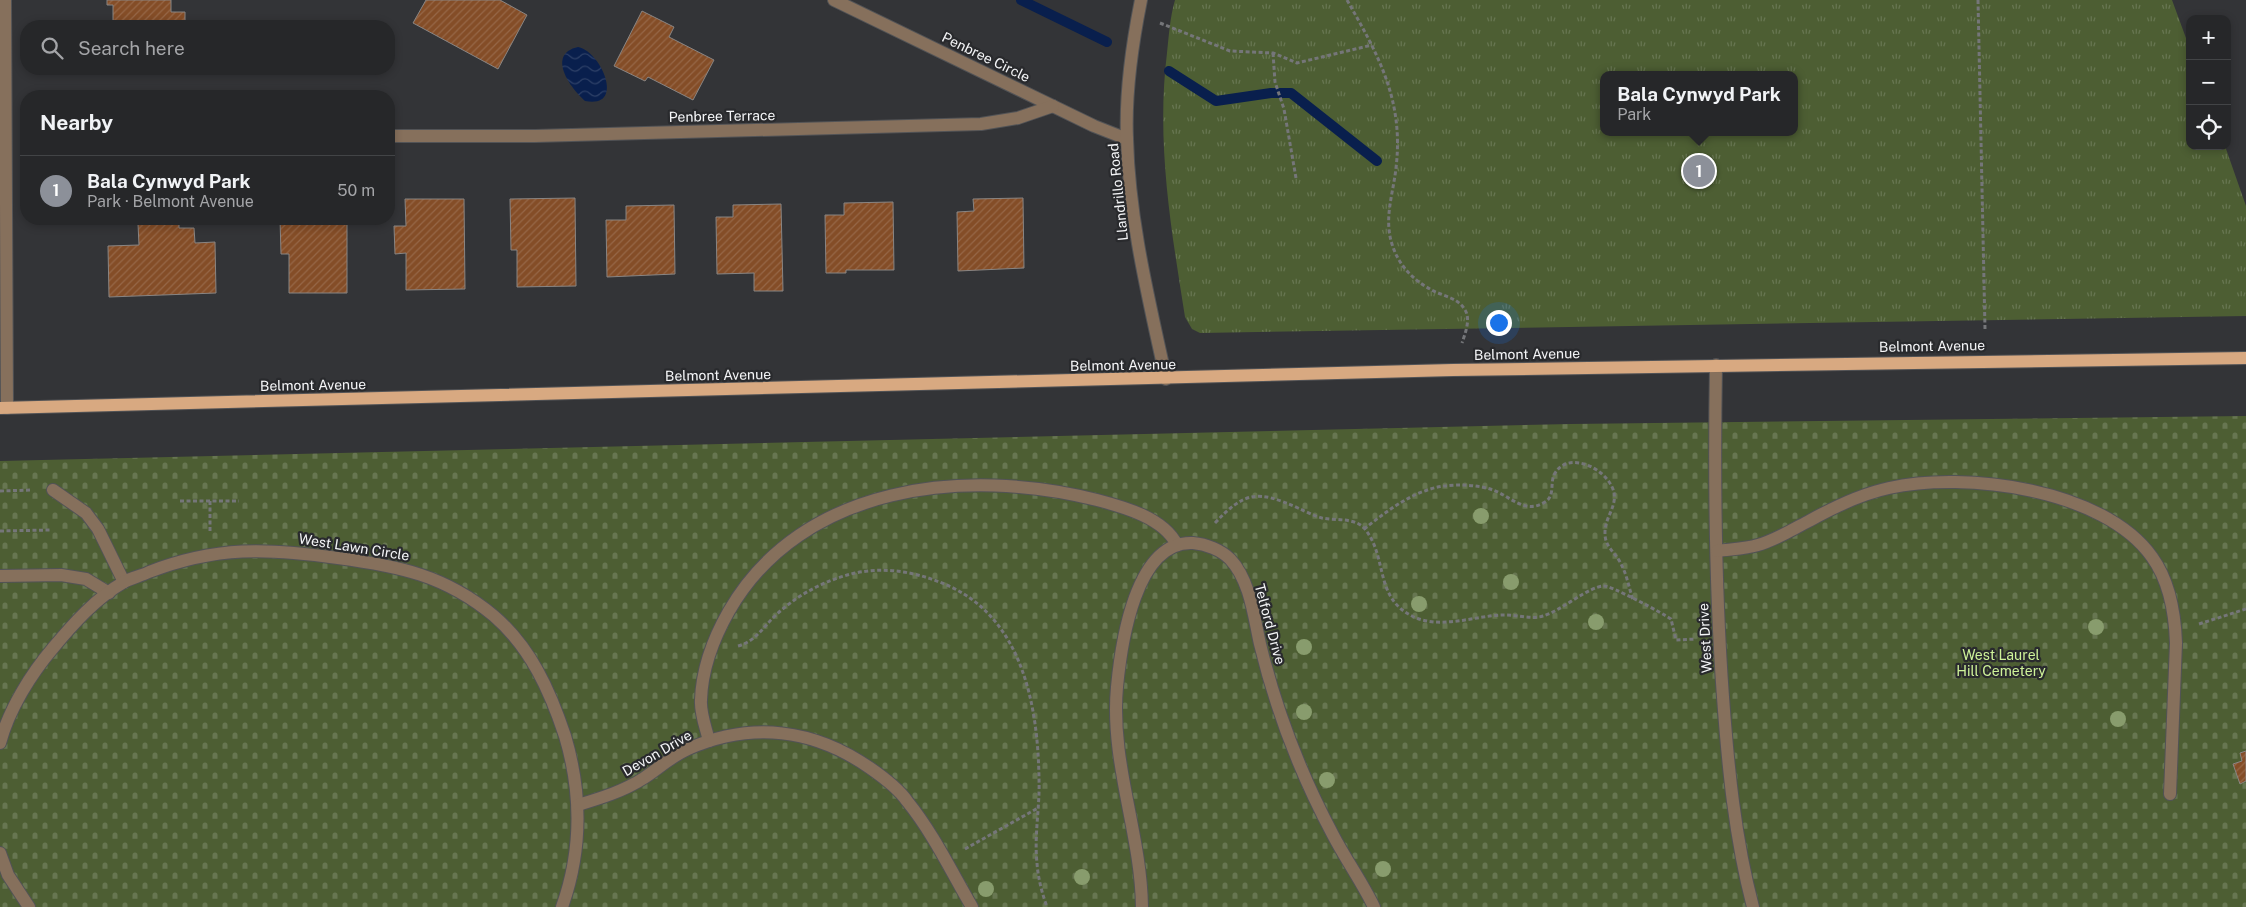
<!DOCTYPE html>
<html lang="en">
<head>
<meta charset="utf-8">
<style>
  body { margin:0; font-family:"Public Sans",sans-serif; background:#323335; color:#f1f3f6 }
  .controls { position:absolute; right:15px; top:15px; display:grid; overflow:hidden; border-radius:10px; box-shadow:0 2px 8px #0003 }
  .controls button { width:45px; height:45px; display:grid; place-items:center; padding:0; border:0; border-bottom:1px solid #424446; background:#262729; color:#f1f3f6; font:25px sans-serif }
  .you { position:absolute; left:1498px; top:322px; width:18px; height:18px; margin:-12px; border:4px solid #fff; border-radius:50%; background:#1a73e8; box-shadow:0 0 0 8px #1a73e833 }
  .badge { display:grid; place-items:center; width:32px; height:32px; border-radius:50%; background:#8c9099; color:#fff; font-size:16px; font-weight:700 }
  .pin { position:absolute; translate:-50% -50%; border:2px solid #fff; box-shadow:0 1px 5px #0006 }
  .popup { position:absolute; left:1600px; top:71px; width:198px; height:65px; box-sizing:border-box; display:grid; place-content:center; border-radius:10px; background:#262729; filter:drop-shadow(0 1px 4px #0005); font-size:16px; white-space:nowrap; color:#a4a5a8 }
  .popup b { font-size:19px; color:#f1f3f6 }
  .popup::after { content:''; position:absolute; left:50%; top:100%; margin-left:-10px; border:10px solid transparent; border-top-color:#262729 }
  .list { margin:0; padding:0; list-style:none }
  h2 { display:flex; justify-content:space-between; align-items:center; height:65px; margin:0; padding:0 20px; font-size:21px }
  h2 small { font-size:16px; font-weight:400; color:#a4a5a8 }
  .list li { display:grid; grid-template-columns:32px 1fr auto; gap:15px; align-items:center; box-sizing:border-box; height:70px; padding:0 20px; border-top:1px solid #424446 }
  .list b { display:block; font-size:19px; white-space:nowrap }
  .list p { margin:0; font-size:16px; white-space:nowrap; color:#a4a5a8 }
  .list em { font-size:16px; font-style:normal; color:#a4a5a8 }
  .icon { flex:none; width:28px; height:28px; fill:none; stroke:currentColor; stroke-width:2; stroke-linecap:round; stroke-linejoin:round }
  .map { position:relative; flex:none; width:2246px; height:907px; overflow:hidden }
  .search { position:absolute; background:#262729; box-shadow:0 2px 8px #0003; left:20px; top:20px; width:375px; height:55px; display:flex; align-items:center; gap:12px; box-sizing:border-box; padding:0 18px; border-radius:20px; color:#a4a5a8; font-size:19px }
  .panel { position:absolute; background:#262729; box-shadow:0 2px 8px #0003; left:20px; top:90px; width:375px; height:135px; border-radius:20px }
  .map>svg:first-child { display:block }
  .cemetery { fill:url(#cemetery-stones) }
  .park { fill:url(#park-tufts); fill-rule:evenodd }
  .water { fill:url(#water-waves) }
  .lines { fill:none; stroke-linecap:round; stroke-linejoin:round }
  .stream { stroke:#091f4d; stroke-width:10 }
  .building { fill:url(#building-hatch); stroke:#898583 }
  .service-casing { stroke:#525356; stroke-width:14 }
  .minor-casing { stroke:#525356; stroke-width:14 }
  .primary-casing { stroke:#525356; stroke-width:14 }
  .path { stroke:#757679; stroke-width:3; stroke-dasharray:4 2.5; stroke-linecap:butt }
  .service { stroke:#86705c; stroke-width:12 }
  .minor { stroke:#86705c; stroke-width:12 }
  .primary { stroke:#d8a981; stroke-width:12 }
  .tree { fill:#889c6d }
  .labels { text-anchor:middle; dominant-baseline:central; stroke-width:4.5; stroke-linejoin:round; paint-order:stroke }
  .street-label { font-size:14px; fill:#f4f5f7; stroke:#292a2d }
  .park-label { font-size:14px; fill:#cef299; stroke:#292a2d }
</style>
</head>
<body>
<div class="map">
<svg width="2246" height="907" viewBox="0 0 2246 907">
  <defs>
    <pattern id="cemetery-stones" width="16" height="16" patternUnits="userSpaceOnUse" patternTransform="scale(1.25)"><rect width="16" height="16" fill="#4d5e33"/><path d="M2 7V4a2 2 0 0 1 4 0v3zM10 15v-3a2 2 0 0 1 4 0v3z" fill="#677651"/></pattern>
    <pattern id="park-tufts" width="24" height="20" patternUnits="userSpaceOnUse" patternTransform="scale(1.25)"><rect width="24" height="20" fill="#4d5e33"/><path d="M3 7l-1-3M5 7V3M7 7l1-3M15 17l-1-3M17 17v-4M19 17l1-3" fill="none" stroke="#677651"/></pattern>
    <pattern id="water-waves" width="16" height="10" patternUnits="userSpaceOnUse" patternTransform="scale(1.25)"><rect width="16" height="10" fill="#091f4d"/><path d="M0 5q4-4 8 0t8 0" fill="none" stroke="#2d4067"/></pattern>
    <pattern id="building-hatch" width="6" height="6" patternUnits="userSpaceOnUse" patternTransform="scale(1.25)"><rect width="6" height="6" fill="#844d27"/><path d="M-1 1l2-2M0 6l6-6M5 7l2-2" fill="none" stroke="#966747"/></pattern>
  </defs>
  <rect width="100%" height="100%" fill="#333437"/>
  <polygon class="cemetery" points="2246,416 2246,907 0,907 0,461 1571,424"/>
  <path class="park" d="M1175,0h997l18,49v97h35l21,60v110l-1046,17 -8,-4 -7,-12c-14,-89 -29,-175 -18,-264 2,-18 3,-36 8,-53zM1604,75h190v57h-190z"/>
  <path class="water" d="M578,47c23,4 48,62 7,54 -15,-13 -39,-47 -7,-54z"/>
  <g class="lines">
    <g class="stream">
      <polyline points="1021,0 1107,42"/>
      <polyline points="1169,71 1216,101 1271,93 1291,93 1377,161"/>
    </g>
  </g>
  <g class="building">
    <polygon points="107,0 171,0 171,12 185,12 185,26 113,26 113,5 107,5"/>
    <polygon points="426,0 500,0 527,15 498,69 413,23"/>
    <polygon points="642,11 674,27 669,37 714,60 693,100 648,77 645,81 614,66"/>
    <rect x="121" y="93" width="40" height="3"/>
    <polygon points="575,198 576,286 517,287 517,250 511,250 510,199"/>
    <polygon points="1023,198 1024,268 958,271 957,212 974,211 973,199"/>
    <polygon points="405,199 464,199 465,289 406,290 406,253 395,254 394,226 406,226"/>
    <polygon points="893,202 894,270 846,270 846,273 826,273 825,215 844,215 844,203"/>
    <polygon points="781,204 783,291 754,291 754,273 717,274 716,217 733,217 733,205"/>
    <polygon points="674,205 675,274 607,277 606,220 626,220 626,206"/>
    <polygon points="280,219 347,219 347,293 289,293 289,254 281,254"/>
    <polygon points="179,223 179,228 194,228 195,243 215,242 216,293 109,297 108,246 139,245 138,224"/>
    <polygon points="2246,751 2246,781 2240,784 2233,764 2242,761 2240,753"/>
  </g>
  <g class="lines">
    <defs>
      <g id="service">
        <path d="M1716,365c-2,111 -1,222 7,332 5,70 12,142 30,210"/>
        <polyline points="53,490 86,513 98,529 124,582"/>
        <path d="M1717,551c13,-2 28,-2 41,-6 18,-5 35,-16 51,-24 25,-14 52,-27 80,-33 76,-17 215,1 263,69 18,25 23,56 24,86l-6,151"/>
        <polyline points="0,576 61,575 86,579 109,593"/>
        <path d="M709,741c-3,-13 -9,-28 -8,-41 1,-32 12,-61 28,-89 73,-127 237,-144 368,-111 27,7 67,18 80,45"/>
        <path d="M0,743c9,-34 31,-69 53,-95 20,-24 43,-50 71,-66 7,-4 17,-6 25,-10 67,-26 119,-24 189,-14 60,8 107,17 156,58 37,32 56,75 71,120 17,57 17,115 -3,171"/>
        <path d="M578,805c23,-7 46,-14 66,-27 15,-10 28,-22 44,-29 64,-28 126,-20 182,19 13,9 28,20 37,33 26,32 44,70 65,106"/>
        <polyline points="0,853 8,875 29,907"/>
        <path d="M1142,907c-1,-74 -32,-145 -25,-220 4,-42 18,-147 76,-144 13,1 28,7 37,16 20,21 24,58 30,85 16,66 41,131 73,191 13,25 29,47 41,72"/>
      </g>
      <g id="minor">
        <polyline points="5,0 7,408"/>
        <polyline points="834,0 1094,126 1127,139"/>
        <path d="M1141,0c-9,45 -16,93 -14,139 2,81 22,161 39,240"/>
        <polyline points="389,136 535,136 981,124 1018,118 1053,106"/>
      </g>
      <polyline id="primary" points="0,408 1453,370 2246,358"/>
    </defs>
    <use href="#service" class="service-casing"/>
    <use href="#minor" class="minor-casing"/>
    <use href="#primary" class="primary-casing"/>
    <g class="path">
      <path d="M1347,0c32,56 57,101 49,168 -3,27 -13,52 -3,79 6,18 20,33 37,42 11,7 28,8 35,21 6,9 0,24 -3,33"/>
      <polyline points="1978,0 1985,329"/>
      <polyline points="1160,23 1230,51 1273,53 1297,63 1372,45"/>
      <polyline points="1273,53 1275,82 1284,109 1296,178"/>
      <polyline points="0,491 32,490"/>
      <polyline points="180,501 239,501"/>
      <path d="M1215,523c30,-32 43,-33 83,-15 7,3 16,8 24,10 14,3 33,-1 43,11 23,29 9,68 47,87 27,14 62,0 90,-1 14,-1 28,5 41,1 18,-5 46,-30 61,-30 6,-1 60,28 67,33l5,21 20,-1"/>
      <path d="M1364,529c23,-18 50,-39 80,-43 15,-2 35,-1 49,4 17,6 32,25 52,12 10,-6 5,-18 9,-27 11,-22 40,-11 52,3 20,23 -2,35 -1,56 0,13 11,19 16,30 6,11 8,24 12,36"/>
      <polyline points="0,531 51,530"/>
      <polyline points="210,531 210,501"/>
      <polyline points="2199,624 2246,609"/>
      <path d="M738,646c18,-5 25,-19 38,-31 22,-21 50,-35 79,-42 33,-7 66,0 96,14 72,34 87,120 88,192 1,28 -5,56 -2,84 1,15 5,30 10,44"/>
      <polyline points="965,849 1038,808"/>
    </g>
    <use href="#service" class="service"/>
    <use href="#minor" class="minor"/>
    <use href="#primary" class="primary"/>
  </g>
  <g class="tree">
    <circle cx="1481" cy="516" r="8"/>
    <circle cx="1511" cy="582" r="8"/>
    <circle cx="1419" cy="604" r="8"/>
    <circle cx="1596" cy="622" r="8"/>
    <circle cx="2096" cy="627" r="8"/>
    <circle cx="1304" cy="647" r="8"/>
    <circle cx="1304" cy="712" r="8"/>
    <circle cx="2118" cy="719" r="8"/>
    <circle cx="1327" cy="780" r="8"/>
    <circle cx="1383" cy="869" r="8"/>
    <circle cx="1082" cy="877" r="8"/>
    <circle cx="986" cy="889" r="8"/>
  </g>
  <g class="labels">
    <g class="street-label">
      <text transform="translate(986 57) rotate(26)">Penbree Circle</text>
      <text transform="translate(722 116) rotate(-1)">Penbree Terrace</text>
      <text transform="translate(1118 192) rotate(-96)">Llandrillo Road</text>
      <text transform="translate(1932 346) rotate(-1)">Belmont Avenue</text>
      <text transform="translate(1527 354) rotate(-1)">Belmont Avenue</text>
      <text transform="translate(1123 365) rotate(-1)">Belmont Avenue</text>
      <text transform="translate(718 375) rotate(-1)">Belmont Avenue</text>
      <text transform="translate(313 385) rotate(-1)">Belmont Avenue</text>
      <text transform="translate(354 547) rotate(9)">West Lawn Circle</text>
      <text transform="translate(1270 624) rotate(75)">Telford Drive</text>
      <text transform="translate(1705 638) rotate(-93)">West Drive</text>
      <text transform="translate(657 753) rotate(-30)">Devon Drive</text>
    </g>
    <g class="park-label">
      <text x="2001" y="655">West Laurel<tspan x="2001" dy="16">Hill Cemetery</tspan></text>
    </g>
  </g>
</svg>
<div class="controls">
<button>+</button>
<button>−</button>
<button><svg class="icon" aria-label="locate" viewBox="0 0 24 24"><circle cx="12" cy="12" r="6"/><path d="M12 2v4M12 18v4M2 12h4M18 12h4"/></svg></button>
</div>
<div class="you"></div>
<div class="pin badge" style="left:1699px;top:171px">1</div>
<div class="popup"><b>Bala Cynwyd Park</b>Park</div>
<div class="search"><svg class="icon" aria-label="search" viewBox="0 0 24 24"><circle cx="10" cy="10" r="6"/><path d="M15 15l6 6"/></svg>Search here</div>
<section class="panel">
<h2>Nearby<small></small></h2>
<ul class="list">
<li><span class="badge">1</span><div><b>Bala Cynwyd Park</b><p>Park · Belmont Avenue</p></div><em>50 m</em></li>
</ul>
</section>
</div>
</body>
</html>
